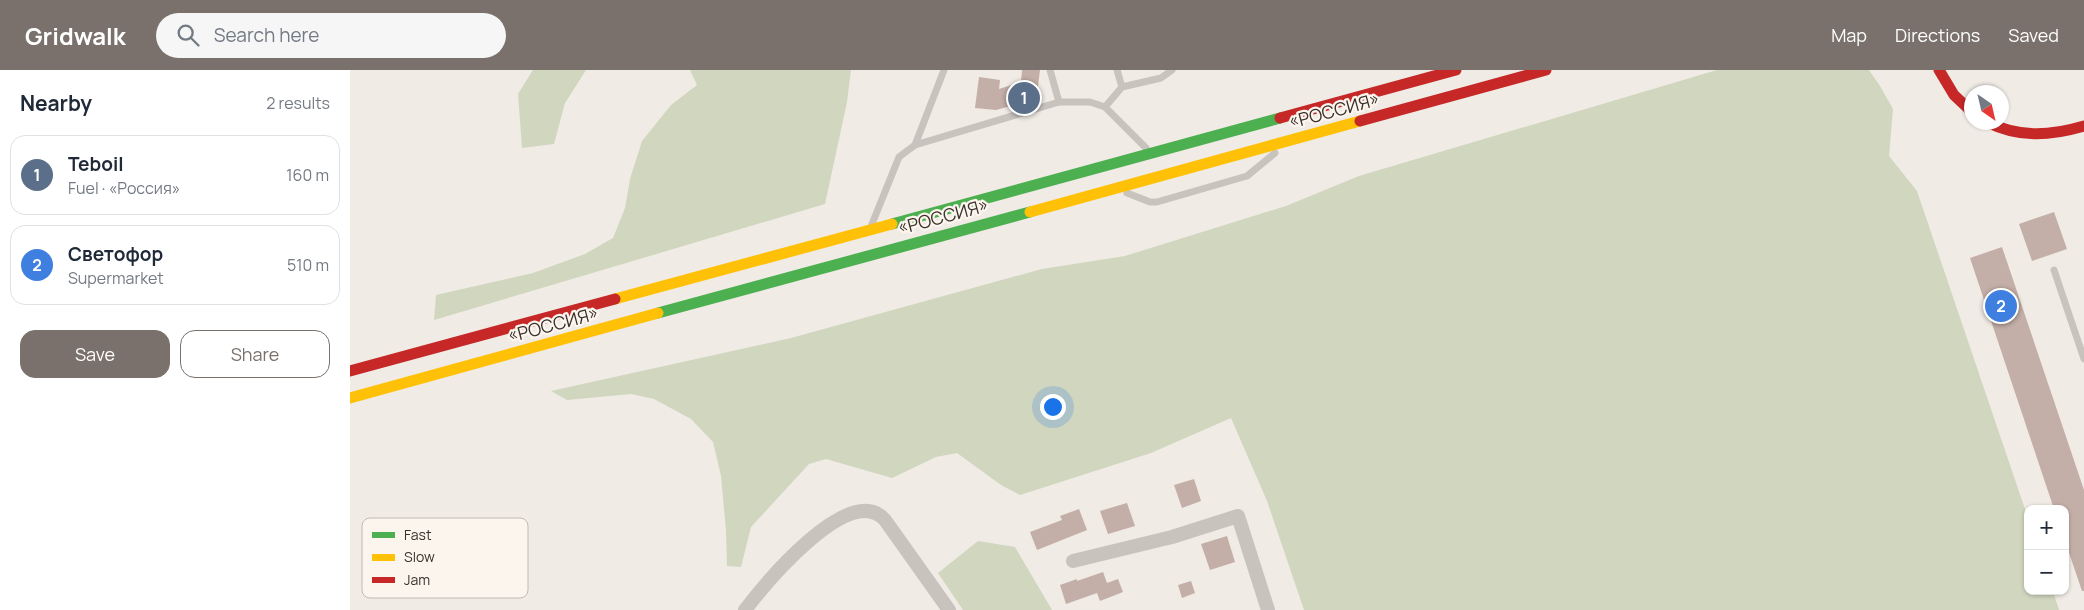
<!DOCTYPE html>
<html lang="en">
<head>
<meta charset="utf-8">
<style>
  body { margin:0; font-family:Manrope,sans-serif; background:#f6f6f7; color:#1f2937 }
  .controls { position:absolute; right:15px; bottom:15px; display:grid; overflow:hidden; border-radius:10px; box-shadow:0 1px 4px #0004 }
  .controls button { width:45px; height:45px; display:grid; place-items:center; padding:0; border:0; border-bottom:1px solid #e0e1e3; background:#fff; color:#1f2937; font:25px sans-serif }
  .compass { position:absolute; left:1614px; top:15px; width:45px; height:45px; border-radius:50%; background:#fff; box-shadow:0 1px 4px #0004; rotate:146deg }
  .you { position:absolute; left:702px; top:336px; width:18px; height:18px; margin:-12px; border:4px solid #fff; border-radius:50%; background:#1a73e8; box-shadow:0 0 0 8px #1a73e833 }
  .badge { display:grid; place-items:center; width:32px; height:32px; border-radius:50%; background:#7a716c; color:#fff; font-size:16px; font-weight:700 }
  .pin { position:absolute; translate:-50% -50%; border:2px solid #fff; box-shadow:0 1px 5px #0006 }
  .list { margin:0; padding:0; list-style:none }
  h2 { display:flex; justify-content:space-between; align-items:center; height:65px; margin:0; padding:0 20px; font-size:21px }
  h2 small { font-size:16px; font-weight:400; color:#747a83 }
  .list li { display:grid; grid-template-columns:32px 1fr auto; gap:15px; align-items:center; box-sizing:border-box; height:80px; margin:0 10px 10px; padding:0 10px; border:1px solid #e0e1e3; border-radius:15px }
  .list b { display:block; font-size:19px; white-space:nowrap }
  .list p { margin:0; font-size:16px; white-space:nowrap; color:#747a83 }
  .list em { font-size:16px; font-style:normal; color:#747a83 }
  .actions { display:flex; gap:10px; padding:15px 20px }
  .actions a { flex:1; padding:11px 0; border:1px solid #7a716c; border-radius:15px; text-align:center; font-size:18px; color:#7a716c }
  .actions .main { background:#7a716c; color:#fff }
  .icon { flex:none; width:28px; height:28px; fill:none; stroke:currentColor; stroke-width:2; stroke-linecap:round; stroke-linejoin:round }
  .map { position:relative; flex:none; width:1734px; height:540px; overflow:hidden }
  header { display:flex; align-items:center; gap:30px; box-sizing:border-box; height:70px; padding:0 25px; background:#7a716c; color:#fff }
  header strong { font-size:24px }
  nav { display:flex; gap:28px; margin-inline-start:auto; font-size:18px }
  .search { width:350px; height:45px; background:#f6f6f7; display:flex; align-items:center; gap:12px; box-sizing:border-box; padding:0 18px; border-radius:28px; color:#747a83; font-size:19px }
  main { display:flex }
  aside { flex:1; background:#fff }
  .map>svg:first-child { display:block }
  .green { fill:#d1d6bf }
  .building { fill:#c3afa7 }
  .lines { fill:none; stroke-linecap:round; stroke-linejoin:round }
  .lane { stroke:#c9c3be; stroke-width:7 }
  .street { stroke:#c9c3be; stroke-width:14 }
  .fast { stroke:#4caf50; stroke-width:11 }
  .slow { stroke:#ffc107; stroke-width:11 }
  .jam { stroke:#c62828; stroke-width:11 }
  .labels { text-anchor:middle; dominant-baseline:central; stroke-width:4.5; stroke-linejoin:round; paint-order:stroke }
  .street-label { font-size:18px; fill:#3b302b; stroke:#fbf5ee }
  .key { fill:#fbf5ee; stroke:#c1bab4; stroke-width:1 }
  .key-label { font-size:14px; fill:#3b302b }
</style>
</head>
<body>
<header>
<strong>Gridwalk</strong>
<div class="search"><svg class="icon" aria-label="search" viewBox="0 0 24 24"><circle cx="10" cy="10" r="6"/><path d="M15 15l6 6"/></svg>Search here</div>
<nav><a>Map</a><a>Directions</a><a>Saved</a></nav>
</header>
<main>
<aside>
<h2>Nearby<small>2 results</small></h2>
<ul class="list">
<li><span class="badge" style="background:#5c6f8a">1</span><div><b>Teboil</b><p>Fuel · «Россия»</p></div><em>160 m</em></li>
<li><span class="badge" style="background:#3f7fe0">2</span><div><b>Светофор</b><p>Supermarket</p></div><em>510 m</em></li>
</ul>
<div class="actions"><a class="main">Save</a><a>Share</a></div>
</aside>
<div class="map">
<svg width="1734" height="540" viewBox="0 0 1734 540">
  <rect width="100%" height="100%" fill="#f0ebe5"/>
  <g class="green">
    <polygon points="183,0 236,0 215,33 204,74 172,78 168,24"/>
    <polygon points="340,0 501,0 497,32 475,134 84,250 86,225 183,203 235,184 263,168 275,138 280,109 292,71 321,35 347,15"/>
    <polygon points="1367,0 1519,0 1530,16 1543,39 1539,86 1567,121 1678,448 1678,521 1703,521 1709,540 954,540 917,431 881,348 801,383 670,425 651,415 607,383 586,387 542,408 476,389 459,394 401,457 391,497 377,496 376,460 371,406 363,372 341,349 304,329 281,324 217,330 201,321 441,268 692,199 775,186 936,136 1009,106"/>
    <polygon points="628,471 665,477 702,540 613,540 588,503"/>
  </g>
  <g class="building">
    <polygon points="672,0 690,0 686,33 667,39 668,34 646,40 625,38 629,7 650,10 649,19 671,12"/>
    <polygon points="1704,142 1717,179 1682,191 1669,154"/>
    <polygon points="1652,177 1734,420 1734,521 1732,521 1715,471 1715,439 1704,439 1620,188"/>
    <polygon points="844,409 851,431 832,438 824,415"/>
    <polygon points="777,433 785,456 758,464 750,441"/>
    <polygon points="729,439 737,460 687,480 680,462 712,450 710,446"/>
    <polygon points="877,466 885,492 860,500 851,474"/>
    <polygon points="753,502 757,513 768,509 773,522 750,531 747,523 716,534 710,515 727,509 727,511"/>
    <polygon points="841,511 845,523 832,528 828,515"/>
  </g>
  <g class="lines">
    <g class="lane">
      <polyline points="700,0 709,32"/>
      <polyline points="767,0 772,17"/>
      <polyline points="755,37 772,17 811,8 822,0"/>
      <polyline points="565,75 594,0"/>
      <polyline points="777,123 800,132 807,132 897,106 925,83"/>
      <polyline points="522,154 549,87 565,75 709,32 740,32 755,37 796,78"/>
      <polyline points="1704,200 1734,289"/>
    </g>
    <g class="street">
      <polyline points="723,491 822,467 888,446 918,540"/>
      <path d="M395,540c19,-25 105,-130 140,-90l64,90"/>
    </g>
    <g class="fast">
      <polyline points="542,154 930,48"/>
      <polyline points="308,243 680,142"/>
    </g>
    <g class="slow">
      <polyline points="680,142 1010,51"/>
      <polyline points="265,229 542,154"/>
      <polyline points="0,328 308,243"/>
    </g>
    <g class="jam">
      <polyline points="1589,0 1604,25 1622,42"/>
      <polyline points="930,48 1106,0"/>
      <polyline points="1010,51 1196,0"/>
      <path d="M1637,52c32,16 63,14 97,4"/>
      <polyline points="0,301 265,229"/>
    </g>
  </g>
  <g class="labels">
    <g class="street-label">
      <text transform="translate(984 40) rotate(-15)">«РОССИЯ»</text>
      <text transform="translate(593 146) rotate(-15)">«РОССИЯ»</text>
      <text transform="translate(203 254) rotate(-15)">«РОССИЯ»</text>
    </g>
  </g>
  <rect x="12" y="448" width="166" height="80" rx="8" class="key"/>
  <rect x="22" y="462" width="23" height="6" fill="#4caf50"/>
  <rect x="22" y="484" width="23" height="7" fill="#ffc107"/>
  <rect x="22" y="507" width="23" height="6" fill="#c62828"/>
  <g class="key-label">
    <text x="54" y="470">Fast</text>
    <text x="54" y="492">Slow</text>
    <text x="54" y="515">Jam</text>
  </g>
</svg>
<div class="controls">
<button>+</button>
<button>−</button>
</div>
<svg class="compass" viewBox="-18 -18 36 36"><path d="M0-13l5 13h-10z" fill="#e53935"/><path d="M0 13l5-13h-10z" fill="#747a83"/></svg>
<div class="you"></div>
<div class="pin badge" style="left:674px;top:28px;background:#5c6f8a">1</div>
<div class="pin badge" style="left:1651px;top:236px;background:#3f7fe0">2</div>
</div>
</main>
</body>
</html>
